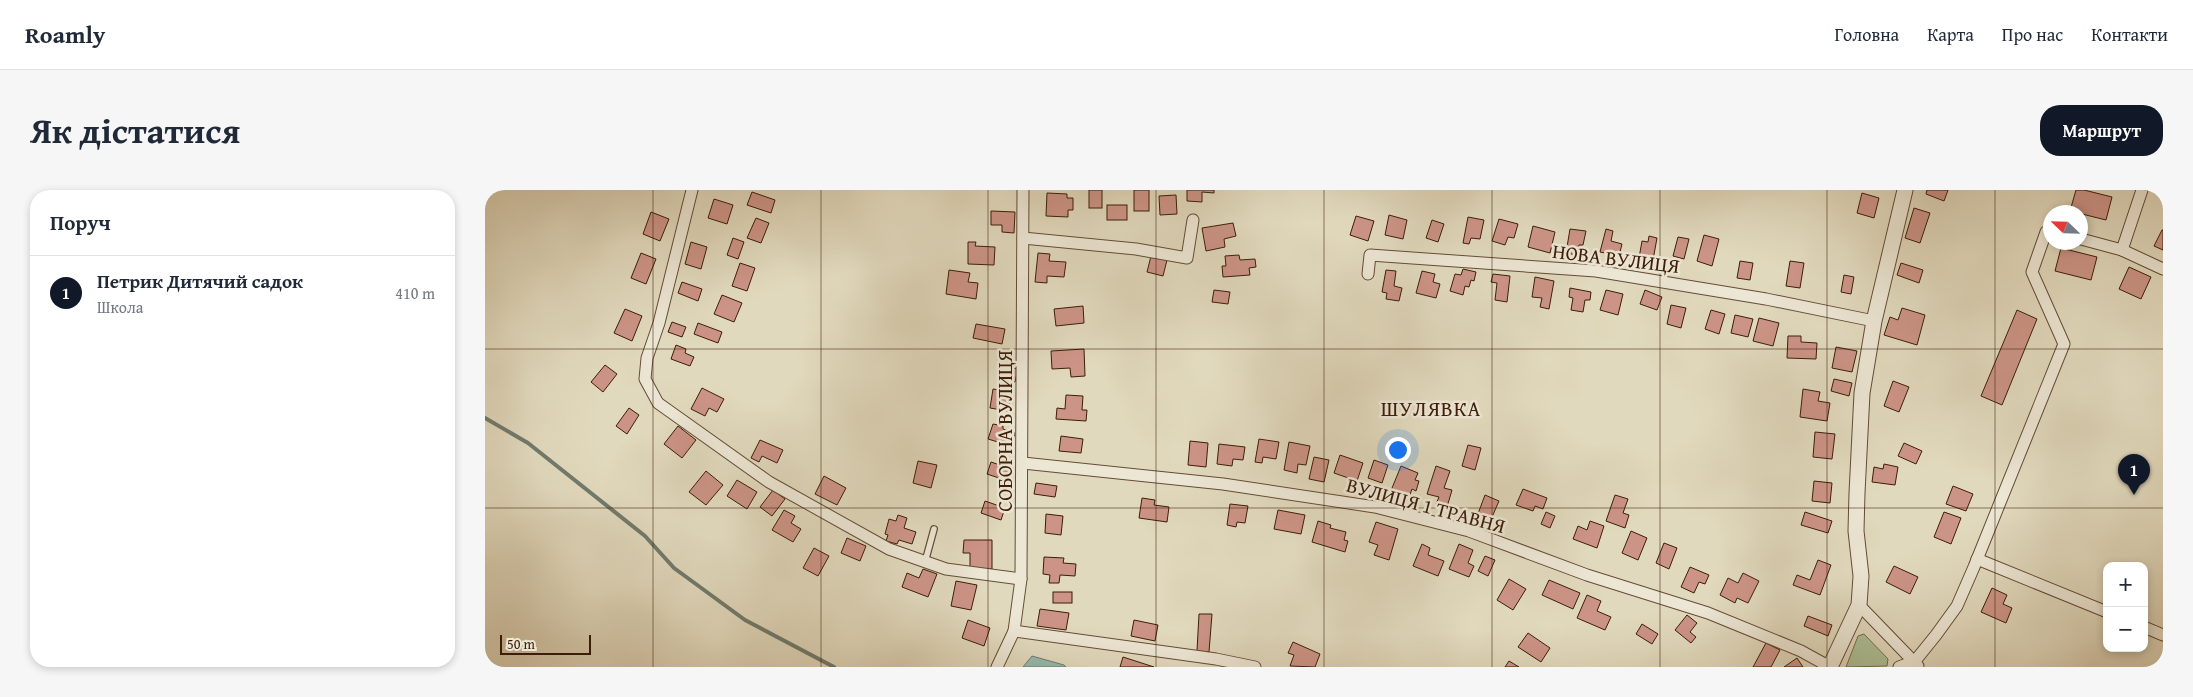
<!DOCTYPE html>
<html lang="uk">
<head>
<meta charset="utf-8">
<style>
  body { margin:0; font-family:"Gentium Book Plus",serif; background:#f6f6f7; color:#1f2937 }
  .controls { position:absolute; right:15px; bottom:15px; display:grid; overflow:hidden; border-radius:10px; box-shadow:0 2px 8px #0003 }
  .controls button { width:45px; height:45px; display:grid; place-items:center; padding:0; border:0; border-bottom:1px solid #e0e1e3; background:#fff; color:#1f2937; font:25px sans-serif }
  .compass { position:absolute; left:1558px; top:15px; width:45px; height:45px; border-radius:50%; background:#fff; box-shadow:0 2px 8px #0003; rotate:293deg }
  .scale { position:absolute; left:15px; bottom:12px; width:91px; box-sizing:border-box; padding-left:5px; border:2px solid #3c1d09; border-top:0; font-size:14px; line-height:18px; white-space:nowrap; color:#3c1d09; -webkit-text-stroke:4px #ece6d4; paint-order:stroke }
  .you { position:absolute; left:912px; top:259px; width:18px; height:18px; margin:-12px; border:4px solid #fff; border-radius:50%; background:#1a73e8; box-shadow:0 0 0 8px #1a73e833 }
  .badge { display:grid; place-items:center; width:32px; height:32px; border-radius:50%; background:#111827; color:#fff; font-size:16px; font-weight:700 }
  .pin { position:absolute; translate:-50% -41px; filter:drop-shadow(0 1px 2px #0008) }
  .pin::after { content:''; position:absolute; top:26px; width:18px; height:15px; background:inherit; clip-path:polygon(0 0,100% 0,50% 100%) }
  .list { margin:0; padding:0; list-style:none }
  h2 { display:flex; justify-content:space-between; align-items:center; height:65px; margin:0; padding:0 20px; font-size:21px }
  h2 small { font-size:16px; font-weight:400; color:#747a83 }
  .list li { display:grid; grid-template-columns:32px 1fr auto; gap:15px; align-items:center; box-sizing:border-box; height:75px; padding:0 20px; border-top:1px solid #e0e1e3 }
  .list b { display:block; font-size:19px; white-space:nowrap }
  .list p { margin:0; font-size:16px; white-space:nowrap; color:#747a83 }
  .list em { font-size:16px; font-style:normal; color:#747a83 }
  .map { position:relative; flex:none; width:1678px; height:477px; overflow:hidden; border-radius:20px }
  header { display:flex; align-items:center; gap:30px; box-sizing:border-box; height:70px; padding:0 25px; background:#fff; border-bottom:1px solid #e0e1e3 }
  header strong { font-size:24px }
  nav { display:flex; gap:28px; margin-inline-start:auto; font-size:18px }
  .intro { display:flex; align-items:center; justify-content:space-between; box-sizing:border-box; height:120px; padding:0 30px }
  h1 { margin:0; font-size:35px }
  .button { padding:12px 22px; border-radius:20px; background:#111827; color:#fff; font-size:18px; font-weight:700 }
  main { display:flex; gap:30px; padding:0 30px }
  aside { flex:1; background:#fff; border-radius:20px; box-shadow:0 2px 8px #0003 }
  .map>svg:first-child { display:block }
  .green { fill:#adc096; stroke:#746e50 }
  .water { fill:#94baaf; stroke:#717b6d }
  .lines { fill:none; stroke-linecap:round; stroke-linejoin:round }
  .stream { stroke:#717b6d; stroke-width:4 }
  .building { fill:#cc9486; stroke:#3c1d09 }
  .service-casing { stroke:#654c36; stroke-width:8 }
  .minor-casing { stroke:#654c36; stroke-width:13 }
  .tertiary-casing { stroke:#654c36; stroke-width:17 }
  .service { stroke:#ece6d4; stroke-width:5.5 }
  .minor { stroke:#ece6d4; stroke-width:11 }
  .tertiary { stroke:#ece6d4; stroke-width:15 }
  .grid { fill:none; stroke:#3c1d09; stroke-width:1; stroke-opacity:0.55 }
  .labels { text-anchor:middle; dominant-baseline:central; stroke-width:5; stroke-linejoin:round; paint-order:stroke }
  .street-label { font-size:20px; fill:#3c1d09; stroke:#ece6d4 }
  .neighbourhood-label { font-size:21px; letter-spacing:1px; fill:#3c1d09; stroke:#ece6d4 }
</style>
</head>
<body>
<header>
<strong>Roamly</strong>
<nav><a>Головна</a><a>Карта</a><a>Про нас</a><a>Контакти</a></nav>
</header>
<div class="intro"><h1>Як дістатися</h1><a class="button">Маршрут</a></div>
<main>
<aside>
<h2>Поруч<small></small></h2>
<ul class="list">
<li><span class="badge">1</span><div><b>Петрик Дитячий садок</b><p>Школа</p></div><em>410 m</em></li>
</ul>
</aside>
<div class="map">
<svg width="1678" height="477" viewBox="0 0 1678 477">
  <rect width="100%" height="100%" fill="#e1d9bd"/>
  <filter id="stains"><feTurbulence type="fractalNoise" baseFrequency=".004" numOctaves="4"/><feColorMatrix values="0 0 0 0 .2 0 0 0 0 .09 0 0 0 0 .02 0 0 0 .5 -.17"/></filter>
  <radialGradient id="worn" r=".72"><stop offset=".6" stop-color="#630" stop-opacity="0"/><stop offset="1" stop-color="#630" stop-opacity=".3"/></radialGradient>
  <polygon class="green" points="1379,444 1403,469 1402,476 1361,477 1373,446"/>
  <polygon class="water" points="547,466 579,475 581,477 538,477"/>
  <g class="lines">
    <polyline class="stream" points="0,228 43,253 160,346 189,378 260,430 349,477"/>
  </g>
  <g class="building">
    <rect x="604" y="0" width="13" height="18"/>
    <rect x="649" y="0" width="15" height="21"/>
    <polygon points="702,0 729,0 729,3 717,2 717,12 702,11"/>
    <polygon points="1442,0 1463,0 1459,11 1441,4"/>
    <polygon points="1591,0 1599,0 1627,7 1621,30 1585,21"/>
    <polygon points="267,2 290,10 286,23 262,15"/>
    <polygon points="562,3 582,4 582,8 588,8 588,20 583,20 583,27 561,26"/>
    <polygon points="1377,3 1394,8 1389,28 1372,23"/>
    <polygon points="691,5 692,24 675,25 674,6"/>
    <polygon points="229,9 248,15 242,34 223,28"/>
    <rect x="622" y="15" width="20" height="15"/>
    <polygon points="1429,18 1445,23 1435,53 1420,48"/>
    <polygon points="506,21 530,22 529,43 517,42 517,35 506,35"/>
    <polygon points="166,22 184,29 175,51 158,44"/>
    <polygon points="904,25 922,30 918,49 900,45"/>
    <polygon points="871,26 889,31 883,51 865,45"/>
    <polygon points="983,27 999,30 995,49 986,48 984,54 978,53"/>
    <polygon points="271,28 284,33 276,53 262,48"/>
    <polygon points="1014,29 1033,34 1029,48 1023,47 1020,55 1007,51"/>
    <polygon points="947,30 959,34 953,52 941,48"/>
    <polygon points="748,33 751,46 739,49 740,57 721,61 717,38"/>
    <polygon points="1048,36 1070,42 1065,63 1043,57"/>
    <polygon points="1085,39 1101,41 1098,55 1094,55 1092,65 1081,63"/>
    <polygon points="1121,39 1128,41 1126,51 1137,54 1134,66 1115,62"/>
    <polygon points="1677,40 1678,40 1678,60 1669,56"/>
    <polygon points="1219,45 1234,49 1227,76 1212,71"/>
    <polygon points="1164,46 1172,48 1168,70 1154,68 1157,51 1163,52"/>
    <polygon points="1193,47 1204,49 1199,69 1188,66"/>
    <polygon points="248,48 259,52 253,69 242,65"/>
    <polygon points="206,52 222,57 216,79 200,74"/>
    <polygon points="483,52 491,52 490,56 510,57 509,75 483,74"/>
    <polygon points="1576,58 1612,67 1606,90 1570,81"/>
    <polygon points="667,62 683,66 678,86 662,82"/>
    <polygon points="156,63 171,69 161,94 146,88"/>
    <polygon points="553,63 565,64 564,71 581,72 579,87 562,86 562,93 550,92"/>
    <polygon points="754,65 755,70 770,69 771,77 764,78 765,85 738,87 737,76 741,76 740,66"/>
    <polygon points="1255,71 1268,73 1265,90 1252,88"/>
    <polygon points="1305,71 1319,73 1315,98 1301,96"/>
    <polygon points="255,73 270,78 262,101 247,96"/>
    <polygon points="1416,73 1438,80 1434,93 1412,85"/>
    <polygon points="1644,77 1666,87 1656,109 1634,99"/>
    <polygon points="978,79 991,82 989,91 986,90 984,97 980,96 978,105 965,101 970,84 976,85"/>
    <polygon points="464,80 485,83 483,92 493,93 491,109 461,104"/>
    <polygon points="901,80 911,81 909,96 917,98 914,111 901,109 902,103 897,102"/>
    <polygon points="937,81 950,84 948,92 955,94 951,108 931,103"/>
    <polygon points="1008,84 1025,86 1022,112 1010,110 1012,93 1006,92"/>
    <polygon points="1359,85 1369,87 1366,104 1356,102"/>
    <polygon points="1050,87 1069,91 1064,119 1055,117 1057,108 1047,107"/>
    <polygon points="197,92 217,99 213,111 193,103"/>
    <polygon points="1085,98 1106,102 1105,110 1100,110 1098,122 1086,120 1088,108 1084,107"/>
    <polygon points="729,100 745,102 743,114 727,112"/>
    <polygon points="1121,100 1138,104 1133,125 1115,120"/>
    <polygon points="1160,100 1177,107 1172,120 1155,114"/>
    <polygon points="237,105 257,113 249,132 229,124"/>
    <polygon points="1186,115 1201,118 1196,138 1182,134"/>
    <polygon points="598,116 599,133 571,136 569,119"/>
    <polygon points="1417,118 1440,125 1432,155 1399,145 1405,127 1413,130"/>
    <polygon points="140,119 157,126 147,151 129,143"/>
    <polygon points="1226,120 1240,124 1234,144 1220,139"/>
    <polygon points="1532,120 1552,129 1517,215 1496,206"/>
    <polygon points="1250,125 1268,129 1263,147 1246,143"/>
    <polygon points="1274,128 1294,133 1288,156 1268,151"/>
    <polygon points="187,132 201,137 197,147 183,142"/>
    <polygon points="213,133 237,142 233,153 209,144"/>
    <polygon points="491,134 520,139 517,154 488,148"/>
    <polygon points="1303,146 1316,146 1316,152 1332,153 1331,169 1302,168"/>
    <polygon points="191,155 201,159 200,163 209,167 205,176 186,169"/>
    <polygon points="1351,157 1372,161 1367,182 1347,178"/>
    <polygon points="599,159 600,186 586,187 585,178 567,179 566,161"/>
    <polygon points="120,175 132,184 118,202 106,192"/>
    <polygon points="515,176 533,179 530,192 513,188"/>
    <polygon points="1349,189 1367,193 1364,206 1346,201"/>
    <polygon points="1408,191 1424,197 1414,222 1399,216"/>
    <polygon points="217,198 239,209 232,222 224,218 220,226 206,219"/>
    <polygon points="508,199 526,202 523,221 505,218"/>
    <polygon points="1318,199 1335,202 1333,211 1345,213 1342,231 1315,227"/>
    <polygon points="581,205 598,206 597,220 602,220 601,231 571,229 572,218 580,219"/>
    <polygon points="144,218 154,225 142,244 131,236"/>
    <polygon points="508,234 518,236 518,239 530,243 526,256 503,249"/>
    <polygon points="193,236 211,250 197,268 179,254"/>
    <polygon points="1330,242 1350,244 1347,269 1328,267"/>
    <polygon points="576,246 598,249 596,263 574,261"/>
    <polygon points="774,249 794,252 791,269 778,267 777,273 770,272"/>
    <polygon points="275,250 298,260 292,273 277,266 274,272 266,268"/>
    <polygon points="705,251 723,253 721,277 703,275"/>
    <polygon points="804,252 825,256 821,275 813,274 812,283 799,280"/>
    <polygon points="1419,253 1437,261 1431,274 1413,266"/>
    <polygon points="734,254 760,257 758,270 748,269 747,276 732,274"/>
    <polygon points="983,255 996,258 990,280 977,276"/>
    <polygon points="855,265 878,273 872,291 849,283"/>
    <polygon points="829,267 844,270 839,292 824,289"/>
    <polygon points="889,270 903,275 897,293 883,288"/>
    <polygon points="433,271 452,275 446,298 428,293"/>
    <polygon points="506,272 527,279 523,291 502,284"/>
    <polygon points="1399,274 1413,277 1410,295 1387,292 1389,277 1398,279"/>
    <polygon points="916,276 933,283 930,290 934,291 931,301 927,299 923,310 905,303"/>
    <polygon points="951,276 965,281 959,298 967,300 962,317 951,314 954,307 942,304"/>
    <polygon points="221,281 238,295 221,315 204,302"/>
    <polygon points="339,286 361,298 352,315 330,304"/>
    <polygon points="252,290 272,302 262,319 242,306"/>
    <polygon points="1329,291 1347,293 1345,313 1327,311"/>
    <polygon points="551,293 572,296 570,307 549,304"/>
    <polygon points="1468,296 1488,304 1481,321 1461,314"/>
    <polygon points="1038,299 1062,308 1058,319 1050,316 1048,321 1031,315"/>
    <polygon points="288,300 300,309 287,326 275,317"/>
    <polygon points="1000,305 1014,311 1004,334 991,329"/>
    <polygon points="1130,305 1143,309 1138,323 1144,325 1140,338 1121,331"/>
    <polygon points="657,308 670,310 669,315 684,317 682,332 654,328"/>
    <polygon points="500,311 520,318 516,330 496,323"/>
    <polygon points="745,314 763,316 760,333 752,332 751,337 742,335"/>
    <polygon points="299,320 310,326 306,333 316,339 308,352 287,340"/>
    <polygon points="793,320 820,325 816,344 789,339"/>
    <polygon points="1061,322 1070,326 1065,338 1056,334"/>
    <polygon points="1320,322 1347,331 1343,343 1316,335"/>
    <polygon points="1459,322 1476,328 1466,354 1449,347"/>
    <polygon points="561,324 578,326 576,345 560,343"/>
    <polygon points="413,325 422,328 419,338 431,342 427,354 414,350 412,354 401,351 403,345 400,344 404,329 411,331"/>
    <polygon points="833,331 846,335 845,338 861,342 859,350 863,351 860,362 827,352"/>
    <polygon points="1105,331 1119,336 1112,358 1088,349 1093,336 1102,340"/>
    <polygon points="891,332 913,339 904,370 889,365 893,355 884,352"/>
    <polygon points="1146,341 1162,348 1153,370 1137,363"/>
    <polygon points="362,348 381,356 375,371 356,363"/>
    <polygon points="479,350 507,350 507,379 485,379 485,363 478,363"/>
    <polygon points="1179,353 1192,358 1184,379 1171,373"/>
    <polygon points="937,354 945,358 943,365 959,371 953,386 928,376"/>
    <polygon points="974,354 988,360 983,373 989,376 984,387 964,379"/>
    <polygon points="329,358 344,366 333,386 318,378"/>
    <polygon points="1000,366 1010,370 1003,386 993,381"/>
    <polygon points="559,367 579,368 578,373 591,374 590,386 575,385 574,393 564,393 565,385 558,384"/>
    <polygon points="1333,370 1346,375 1335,405 1308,395 1312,385 1325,390"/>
    <polygon points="1409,376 1433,387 1425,404 1401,392"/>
    <polygon points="1205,377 1224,385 1220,394 1214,392 1209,403 1196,397"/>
    <polygon points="438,379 452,384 443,407 417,397 422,383 434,388"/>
    <polygon points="1258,383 1274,391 1263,413 1252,408 1250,413 1235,405 1243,388 1253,393"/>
    <polygon points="1024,389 1041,399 1028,420 1012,410"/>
    <polygon points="1064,390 1095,403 1088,419 1057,405"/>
    <polygon points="471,391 492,395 486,420 466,416"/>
    <polygon points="1507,398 1522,405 1518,414 1527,418 1521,433 1496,422"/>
    <rect x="568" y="402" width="19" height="11"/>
    <polygon points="1102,405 1116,411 1112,421 1126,427 1120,440 1092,428"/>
    <polygon points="555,419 584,423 581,440 552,436"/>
    <polygon points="714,424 727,424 724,462 712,461"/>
    <polygon points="1202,425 1212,433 1205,442 1211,447 1206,453 1190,440"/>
    <polygon points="1323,426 1347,435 1343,446 1319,436"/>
    <polygon points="483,430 505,438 499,456 477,448"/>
    <polygon points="649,430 673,435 670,451 646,446"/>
    <polygon points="1157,434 1173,444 1167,454 1151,444"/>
    <polygon points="1043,443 1065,458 1056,472 1033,457"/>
    <polygon points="808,452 835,464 830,477 805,476 809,465 803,463"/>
    <polygon points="1281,453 1295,460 1286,477 1268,477"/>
    <polygon points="638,467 669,477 635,477"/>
    <polygon points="1312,468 1318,477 1299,477"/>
    <polygon points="1024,471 1034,477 1020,477"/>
  </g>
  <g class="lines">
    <defs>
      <polyline id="service" points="440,372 449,339"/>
      <g id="minor">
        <polyline points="207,0 174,133 162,168 160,189 173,213 284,292 404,359 461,379 536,389"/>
        <polyline points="538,48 651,59 702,68 708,30"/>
        <polyline points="1596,49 1637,60 1678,79"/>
        <polyline points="1637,60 1657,0"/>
        <polyline points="883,84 885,65 1111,81 1281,109 1389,131"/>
        <polyline points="538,273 738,294 890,317 984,341 1102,385 1223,423 1316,461 1345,477"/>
        <polyline points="1492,369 1622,422"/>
        <polyline points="1374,415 1433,476"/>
        <polyline points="1659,437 1678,445"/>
        <polyline points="529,441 731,469 770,477"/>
        <polyline points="512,477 529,441 536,389 538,0"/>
        <polyline points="1414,477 1430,471 1451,445 1472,416 1489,377 1579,154 1547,82 1561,42 1566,43"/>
      </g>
      <polyline id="tertiary" points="1345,477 1374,415 1376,386 1371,341 1372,303 1377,203 1389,131 1420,0"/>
    </defs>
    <use href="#service" class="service-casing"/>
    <use href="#minor" class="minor-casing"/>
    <use href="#tertiary" class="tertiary-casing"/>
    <use href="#service" class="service"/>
    <use href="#minor" class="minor"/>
    <use href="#tertiary" class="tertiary"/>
  </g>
  <path class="grid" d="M168,0v477M336,0v477M503,0v477M671,0v477M839,0v477M1007,0v477M1175,0v477M1342,0v477M1510,0v477M0,159h1678M0,318h1678"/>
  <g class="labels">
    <g class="street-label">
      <text transform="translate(1131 68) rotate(7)">НОВА ВУЛИЦЯ</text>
      <text transform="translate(519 241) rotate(-90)">СОБОРНА ВУЛИЦЯ</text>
      <text transform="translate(941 315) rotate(15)">ВУЛИЦЯ 1 ТРАВНЯ</text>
    </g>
    <g class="neighbourhood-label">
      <text x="946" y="218">ШУЛЯВКА</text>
    </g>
  </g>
  <rect width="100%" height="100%" filter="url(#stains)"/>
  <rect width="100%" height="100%" fill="url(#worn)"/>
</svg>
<div class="controls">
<button>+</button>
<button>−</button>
</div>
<svg class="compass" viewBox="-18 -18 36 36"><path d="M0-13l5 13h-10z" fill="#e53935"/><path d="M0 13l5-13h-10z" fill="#747a83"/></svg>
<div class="scale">50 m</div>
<div class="you"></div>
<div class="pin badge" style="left:1649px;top:305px">1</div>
</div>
</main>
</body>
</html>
